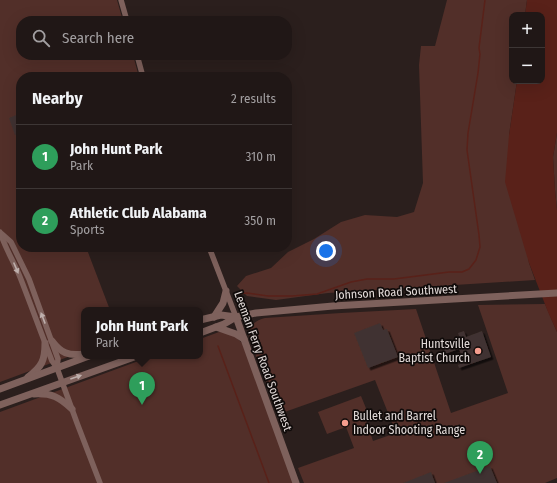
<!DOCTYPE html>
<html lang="en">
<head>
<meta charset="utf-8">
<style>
  body { margin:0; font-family:"Fira Sans Condensed",sans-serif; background:#28201f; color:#f1f3f6 }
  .controls { position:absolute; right:12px; top:12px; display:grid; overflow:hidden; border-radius:8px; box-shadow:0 4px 16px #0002 }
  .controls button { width:36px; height:36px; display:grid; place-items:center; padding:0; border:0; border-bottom:1px solid #3d3635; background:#201716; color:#f1f3f6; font:20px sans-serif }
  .you { position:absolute; left:326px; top:251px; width:14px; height:14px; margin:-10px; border:3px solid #fff; border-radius:50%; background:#1a73e8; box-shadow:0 0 0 6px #1a73e833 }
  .badge { display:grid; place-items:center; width:26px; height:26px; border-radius:50%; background:#1a73e8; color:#fff; font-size:13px; font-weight:700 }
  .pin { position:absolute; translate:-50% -33px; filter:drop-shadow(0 1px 2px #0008) }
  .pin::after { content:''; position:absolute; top:21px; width:14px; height:12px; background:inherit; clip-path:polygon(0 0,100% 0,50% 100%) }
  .popup { position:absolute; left:81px; top:307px; width:122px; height:52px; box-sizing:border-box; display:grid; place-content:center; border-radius:8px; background:#201716; filter:drop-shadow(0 1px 3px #0005); font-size:13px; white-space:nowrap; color:#a29fa1 }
  .popup b { font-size:15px; color:#f1f3f6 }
  .popup::after { content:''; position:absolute; left:50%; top:100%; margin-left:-8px; border:8px solid transparent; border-top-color:#201716 }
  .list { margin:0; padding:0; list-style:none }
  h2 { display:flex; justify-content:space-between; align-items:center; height:52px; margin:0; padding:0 16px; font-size:17px }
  h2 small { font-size:13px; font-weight:400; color:#a29fa1 }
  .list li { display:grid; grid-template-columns:26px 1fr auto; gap:12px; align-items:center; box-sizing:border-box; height:64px; padding:0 16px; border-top:1px solid #3d3635 }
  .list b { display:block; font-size:15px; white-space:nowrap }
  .list p { margin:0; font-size:13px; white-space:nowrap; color:#a29fa1 }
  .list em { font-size:13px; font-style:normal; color:#a29fa1 }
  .icon { flex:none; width:22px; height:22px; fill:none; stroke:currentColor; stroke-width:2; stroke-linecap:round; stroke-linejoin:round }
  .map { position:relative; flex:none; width:557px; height:483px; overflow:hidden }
  .search { position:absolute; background:#201716; box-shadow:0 4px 16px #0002; left:16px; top:16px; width:276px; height:44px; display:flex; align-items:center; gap:10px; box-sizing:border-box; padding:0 14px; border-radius:16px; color:#a29fa1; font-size:15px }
  .panel { position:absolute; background:#201716; box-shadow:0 4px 16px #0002; left:16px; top:72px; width:276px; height:180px; border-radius:16px }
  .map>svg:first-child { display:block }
  .green { fill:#522f29 }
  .water { fill:#592119 }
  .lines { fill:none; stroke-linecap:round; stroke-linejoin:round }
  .stream { stroke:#592119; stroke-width:1.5 }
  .building { fill:#413331; filter:url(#shadow) }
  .minor { stroke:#7e615c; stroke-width:5.5 }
  .tertiary { stroke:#7e615c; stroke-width:7 }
  .oneway { fill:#beafac }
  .poi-dot { fill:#f59d8e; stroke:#100b0a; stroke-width:1.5 }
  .labels { text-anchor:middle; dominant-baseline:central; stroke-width:3.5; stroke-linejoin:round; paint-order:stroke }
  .street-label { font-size:12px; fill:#e1d9d7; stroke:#100b0a }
  .poi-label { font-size:12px; fill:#e1d9d7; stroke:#100b0a; text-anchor:end }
</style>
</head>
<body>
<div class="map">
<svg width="557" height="483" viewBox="0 0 557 483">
  <defs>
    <filter id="shadow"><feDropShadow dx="2.5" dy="2.5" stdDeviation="0" flood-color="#0009"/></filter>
  </defs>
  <rect width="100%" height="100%" fill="#2b1f1d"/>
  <g class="green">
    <polygon points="0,0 117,0 123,21 21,21 21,55 133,55 139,77 21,77 21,247 86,247 110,310 84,310 84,351 0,382"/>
    <polygon points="447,0 527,0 525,15 512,15 512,81 517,81 509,135 529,263 535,280 328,293 276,300 247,296 237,286 246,276 271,268 288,252 314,239 341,222 365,215 397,217 414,212 423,183 419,65 421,46 435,46"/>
    <polygon points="557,133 557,210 555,190 553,157"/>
    <path d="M545,304l12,28v146l-12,5h-241l-6,-15 56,-20 -8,-21 -19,7 -9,-22 43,-16 9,22 -4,2 7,21 23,-8 -21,-53 -96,34 -30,-76c1,-12 4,-17 16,-20l76,-5 75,-4 35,104 57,-20 -30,-88z"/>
    <path d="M219,332c9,0 17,4 23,11l54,140h-296v-71l152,-56h48v-17z"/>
  </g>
  <polygon class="water" points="527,0 557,0 557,133 553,157 555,190 557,210 557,332 548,312 529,263 505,182 509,135 517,81 542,81 542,15 525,15"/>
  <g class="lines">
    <g class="stream">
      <polyline points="234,294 247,293 268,296 292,296 317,294 351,282 367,279 394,279 449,272 462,272 469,269 476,260 480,247 479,235 467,150 468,133 478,73 480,54 479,48 485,0"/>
      <polyline points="218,346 269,483"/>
    </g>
  </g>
  <g class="building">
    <polygon points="21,113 21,133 15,135 9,118"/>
    <polygon points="380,323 383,330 387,329 398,357 368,368 354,333"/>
    <polygon points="464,331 466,337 482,331 491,357 459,368 458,365 464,362 459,349 445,354 442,345 460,339 458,333"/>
    <polygon points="490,466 497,483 444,483"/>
    <polygon points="431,472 435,483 403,483"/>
  </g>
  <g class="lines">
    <g class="minor">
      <polyline points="121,0 127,21"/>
      <polyline points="137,55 143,77"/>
      <path d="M0,232c5,16 14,30 20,45 11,28 21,56 32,84l5,7 20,55 23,60"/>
      <polyline points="2,234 11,242 29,279 58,359 57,368"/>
      <polyline points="209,247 236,317"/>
    </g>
    <g class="tertiary">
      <polyline points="214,317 223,303 226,291"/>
      <polyline points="236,317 296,483"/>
      <polyline points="200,320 221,315 236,317 256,313 333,306 557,293"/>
      <polyline points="216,327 236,334 244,339"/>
      <polyline points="200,333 224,324 236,317"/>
      <path d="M52,341c9,12 16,15 32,13"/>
      <path d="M28,377c14,-10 17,-17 17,-34"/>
      <polyline points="0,389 89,356"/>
      <path d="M34,394c18,-1 25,3 38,15"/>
      <polyline points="0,405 137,356"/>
    </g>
  </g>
  <defs><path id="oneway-solid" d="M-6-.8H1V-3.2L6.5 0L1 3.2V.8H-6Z"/></defs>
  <g class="oneway">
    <use href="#oneway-solid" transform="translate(16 268) rotate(67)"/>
    <use href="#oneway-solid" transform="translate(43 318) rotate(-111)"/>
    <use href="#oneway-solid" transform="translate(76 377) rotate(-19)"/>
  </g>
  <g class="poi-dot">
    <circle cx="478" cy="351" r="4"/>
    <circle cx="345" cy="423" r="4"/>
  </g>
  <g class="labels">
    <g class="street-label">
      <text transform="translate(396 292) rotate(-3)">Johnson Road Southwest</text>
      <text transform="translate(263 361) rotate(70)">Leeman Ferry Road Southwest</text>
    </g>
    <g class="poi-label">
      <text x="470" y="344">Huntsville<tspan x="470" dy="14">Baptist Church</tspan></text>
      <text x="353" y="416" text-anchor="start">Bullet and Barrel<tspan x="353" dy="14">Indoor Shooting Range</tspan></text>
    </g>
  </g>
</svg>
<div class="controls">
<button>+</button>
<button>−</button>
</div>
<div class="you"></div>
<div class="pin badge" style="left:142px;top:405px;background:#2e9e5b">1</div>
<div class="popup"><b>John Hunt Park</b>Park</div>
<div class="pin badge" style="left:480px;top:474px;background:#2e9e5b">2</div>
<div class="search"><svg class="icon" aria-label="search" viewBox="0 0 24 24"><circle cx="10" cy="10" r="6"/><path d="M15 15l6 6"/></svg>Search here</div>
<section class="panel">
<h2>Nearby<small>2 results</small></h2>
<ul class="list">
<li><span class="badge" style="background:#2e9e5b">1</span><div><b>John Hunt Park</b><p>Park</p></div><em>310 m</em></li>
<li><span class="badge" style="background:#2e9e5b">2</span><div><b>Athletic Club Alabama</b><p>Sports</p></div><em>350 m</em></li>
</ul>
</section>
</div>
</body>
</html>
